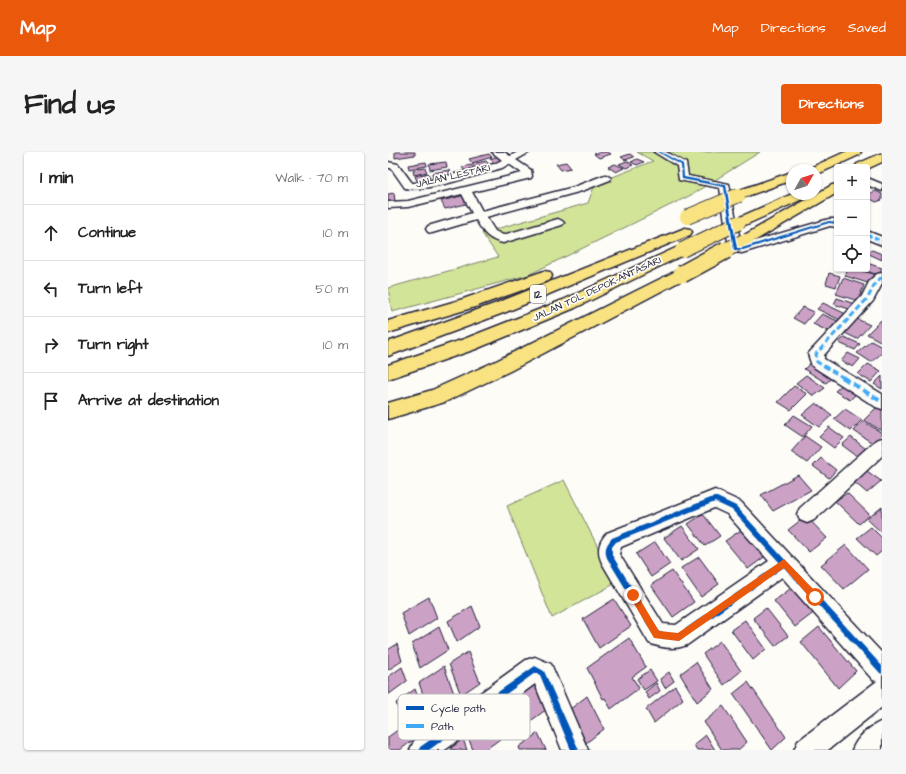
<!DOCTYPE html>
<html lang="en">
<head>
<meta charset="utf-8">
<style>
  body { margin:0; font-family:"Architects Daughter",sans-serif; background:#f6f6f6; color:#222 }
  .controls { position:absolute; right:12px; top:12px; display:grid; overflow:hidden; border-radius:4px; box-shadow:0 1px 3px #0004 }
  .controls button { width:36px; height:36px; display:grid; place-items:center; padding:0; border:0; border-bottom:1px solid #e0e0e0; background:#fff; color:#222; font:20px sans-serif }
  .compass { position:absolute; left:398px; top:12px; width:36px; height:36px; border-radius:50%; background:#fff; box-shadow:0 1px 3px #0004; rotate:51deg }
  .stop { position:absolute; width:12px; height:12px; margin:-9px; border:3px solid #ea580c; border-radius:50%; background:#fff }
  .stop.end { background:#ea580c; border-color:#fff; box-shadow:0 1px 4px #0008 }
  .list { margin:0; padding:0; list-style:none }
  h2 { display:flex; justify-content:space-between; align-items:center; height:52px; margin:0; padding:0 16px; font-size:17px }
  h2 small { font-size:13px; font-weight:400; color:#767676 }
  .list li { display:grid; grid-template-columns:26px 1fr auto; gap:12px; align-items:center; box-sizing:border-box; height:56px; padding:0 16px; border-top:1px solid #e0e0e0 }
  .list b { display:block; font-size:15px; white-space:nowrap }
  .list em { font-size:13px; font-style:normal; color:#767676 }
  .icon { flex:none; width:22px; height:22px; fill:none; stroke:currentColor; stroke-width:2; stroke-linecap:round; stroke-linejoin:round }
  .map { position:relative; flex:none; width:494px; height:598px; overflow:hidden; border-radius:4px }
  header { display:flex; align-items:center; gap:24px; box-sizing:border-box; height:56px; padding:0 20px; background:#ea580c; color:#fff }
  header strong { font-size:19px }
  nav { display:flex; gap:22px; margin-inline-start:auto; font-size:14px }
  .intro { display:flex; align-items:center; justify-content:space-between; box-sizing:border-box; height:96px; padding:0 24px }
  h1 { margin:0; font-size:28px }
  .button { padding:10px 18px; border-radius:4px; background:#ea580c; color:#fff; font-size:14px; font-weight:700 }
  main { display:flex; gap:24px; padding:0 24px }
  aside { flex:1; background:#fff; border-radius:4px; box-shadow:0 1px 3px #0004 }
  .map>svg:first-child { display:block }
  .green { fill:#d2e498; stroke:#7a836a }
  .building { fill:#cca1c6; stroke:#22223b }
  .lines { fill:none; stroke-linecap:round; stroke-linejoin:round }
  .street-casing { stroke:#22223b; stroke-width:3 }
  .highway-casing { stroke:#22223b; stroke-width:3 }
  .street { fill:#fdfcf7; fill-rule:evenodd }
  .highway { fill:#f8e281; fill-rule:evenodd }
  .highway-bridge-far1-casing { stroke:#22223b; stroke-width:16; stroke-linecap:butt }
  .highway-bridge-casing { stroke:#22223b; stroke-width:20; stroke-linecap:butt }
  .highway-bridge-far1 { stroke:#f8e281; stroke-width:14 }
  .highway-bridge { stroke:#f8e281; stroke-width:17 }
  .quiet-far2 { stroke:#3fa9f5; stroke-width:2.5; stroke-dasharray:5 2.5; stroke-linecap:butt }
  .quiet-far1 { stroke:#3fa9f5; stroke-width:3; stroke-dasharray:6 3; stroke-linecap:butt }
  .quiet { stroke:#3fa9f5; stroke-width:4; stroke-dasharray:8 4; stroke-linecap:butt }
  .cycleway-casing { stroke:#fdfcf7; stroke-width:3 }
  .cycleway { fill:#0057b8; fill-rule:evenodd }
  .route { fill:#ea580c }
  .labels { text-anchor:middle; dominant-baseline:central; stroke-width:3.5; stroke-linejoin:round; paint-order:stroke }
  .far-street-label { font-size:10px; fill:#22223b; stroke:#fdfcf7 }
  .shield { fill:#fdfcf7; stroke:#646373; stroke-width:1 }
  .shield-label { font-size:11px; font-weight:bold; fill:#22223b }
  .key { fill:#fdfcf7; stroke:#bbbbbf; stroke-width:1 }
  .key-label { font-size:11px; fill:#22223b }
</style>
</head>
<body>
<header>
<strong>Map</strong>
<nav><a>Map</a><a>Directions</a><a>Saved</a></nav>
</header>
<div class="intro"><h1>Find us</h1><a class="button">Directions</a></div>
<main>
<aside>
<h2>1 min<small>Walk · 70 m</small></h2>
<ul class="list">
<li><svg class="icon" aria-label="ahead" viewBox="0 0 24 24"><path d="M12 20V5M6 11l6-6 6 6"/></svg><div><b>Continue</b></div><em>10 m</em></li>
<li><svg class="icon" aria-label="left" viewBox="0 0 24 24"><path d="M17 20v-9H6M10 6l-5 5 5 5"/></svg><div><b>Turn left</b></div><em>50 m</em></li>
<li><svg class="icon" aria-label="right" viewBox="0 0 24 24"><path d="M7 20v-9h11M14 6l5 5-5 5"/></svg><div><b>Turn right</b></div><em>10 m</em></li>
<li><svg class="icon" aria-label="arrive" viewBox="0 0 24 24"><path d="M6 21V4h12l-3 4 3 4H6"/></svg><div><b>Arrive at destination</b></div></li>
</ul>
</aside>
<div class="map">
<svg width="494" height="598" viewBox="0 0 494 598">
  <rect width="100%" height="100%" fill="#fdfcf7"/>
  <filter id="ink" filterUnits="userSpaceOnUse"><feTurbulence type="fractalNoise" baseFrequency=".025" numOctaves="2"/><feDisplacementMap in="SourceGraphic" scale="8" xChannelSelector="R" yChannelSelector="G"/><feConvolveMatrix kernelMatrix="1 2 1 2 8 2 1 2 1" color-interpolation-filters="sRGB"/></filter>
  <g filter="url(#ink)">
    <g class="green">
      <polygon points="249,0 372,0 303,43 140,123 4,160 0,136 110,105 94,81 200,51 207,32 265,9"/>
      <polygon points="176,328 228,431 164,466 119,354"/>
    </g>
    <g class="building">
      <polygon points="7,0 27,0 27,3 7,6"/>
      <polygon points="214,0 220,0 223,2 211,6 206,2"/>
      <polygon points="101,2 104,5 84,11 81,7"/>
      <polygon points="242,2 246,5 237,8 233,5"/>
      <polygon points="110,4 116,9 108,12 102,7"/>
      <polygon points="249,7 256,10 249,13 243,10"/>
      <polygon points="98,9 103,14 89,18 84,12"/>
      <polygon points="239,9 245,13 238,16 231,12"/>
      <polygon points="38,10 39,14 21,17 20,13"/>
      <polygon points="58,10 59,15 42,18 41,12"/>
      <polygon points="178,10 183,16 173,18 168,12"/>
      <polygon points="227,12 236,16 228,20 220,15"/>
      <polygon points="83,13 88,20 79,22 74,15"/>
      <polygon points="37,16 39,20 26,23 25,18"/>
      <polygon points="61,18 63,24 45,27 44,21"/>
      <polygon points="40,21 42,26 29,29 27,24"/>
      <polygon points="488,39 494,42 494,48 488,50 479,45 479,42"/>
      <polygon points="6,41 7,49 0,51 0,42"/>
      <polygon points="77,43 82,51 57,57 53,49"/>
      <polygon points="484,98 494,102 494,108 479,101"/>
      <polygon points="479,111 494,116 491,123 471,117 479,117"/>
      <polygon points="460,117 467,117 486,122 483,132 457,124"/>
      <polygon points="441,121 452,124 448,135 438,132"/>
      <polygon points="455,126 476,133 470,149 448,142"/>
      <polygon points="449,146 470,153 467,159 446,152"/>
      <polygon points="435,151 458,162 452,168 429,157"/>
      <polygon points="415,155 426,160 416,172 405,166"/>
      <polygon points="434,162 452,170 444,181 425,172"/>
      <polygon points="469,167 482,173 469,187 457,181"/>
      <polygon points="493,168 494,169 494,190 479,182"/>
      <polygon points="456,185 472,192 467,198 451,191"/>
      <polygon points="483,189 494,195 494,201 483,210 469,201"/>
      <polygon points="460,201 472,207 465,215 453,209"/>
      <polygon points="424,210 446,224 438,231 416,217"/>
      <polygon points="480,212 493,219 483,230 470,222"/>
      <polygon points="418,223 437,236 426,244 408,231"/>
      <polygon points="494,224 494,237 486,232"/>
      <polygon points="458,229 472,238 462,248 447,239"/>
      <polygon points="406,234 419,242 403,258 390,250"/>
      <polygon points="428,251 444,263 431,275 414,263"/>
      <polygon points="493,251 494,252 494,279 476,268"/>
      <polygon points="457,257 474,268 463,279 446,267"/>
      <polygon points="406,263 424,274 415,285 397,273"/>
      <polygon points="475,269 494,281 486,292 466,279"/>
      <polygon points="441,275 456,286 446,296 431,285"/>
      <polygon points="417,284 433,295 419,311 403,300"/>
      <polygon points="463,285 478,297 470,305 454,293"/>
      <polygon points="433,306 448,318 441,326 425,314"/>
      <polygon points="479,319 493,329 479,341 466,330"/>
      <polygon points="410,323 423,338 385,359 373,343"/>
      <polygon points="459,341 482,363 471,372 447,349"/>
      <polygon points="494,355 494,381 479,367"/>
      <polygon points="315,362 332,384 317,394 300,372"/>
      <polygon points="418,364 439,386 421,400 400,378"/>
      <polygon points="294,374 311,397 293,409 276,386"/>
      <polygon points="483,375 494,386 494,399 488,404 469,386"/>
      <polygon points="356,376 379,403 360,417 337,389"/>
      <polygon points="267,390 282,412 263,425 248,402"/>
      <polygon points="458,393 480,417 456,437 433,413"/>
      <polygon points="311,405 331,432 313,445 293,416"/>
      <polygon points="284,419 306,450 285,465 263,433"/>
      <polygon points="406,434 428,459 407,475 386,449"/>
      <polygon points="41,445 49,466 21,484 13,461"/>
      <polygon points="226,447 243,474 211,496 195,467"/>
      <polygon points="84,454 92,474 69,490 60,469"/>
      <polygon points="378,456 400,484 387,494 365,466"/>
      <polygon points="357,468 378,497 365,508 343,478"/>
      <polygon points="51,475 60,498 32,516 24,492"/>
      <polygon points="431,475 468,519 450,536 413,490"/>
      <polygon points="241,486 258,515 244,525 251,536 223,557 217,546 215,547 199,516"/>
      <polygon points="332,489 353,519 336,533 315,502"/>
      <polygon points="9,492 14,509 0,518 0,498"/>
      <polygon points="80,500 92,530 73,543 61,512"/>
      <polygon points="308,510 325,537 309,550 292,522"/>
      <polygon points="56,514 69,550 44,568 31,531"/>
      <polygon points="14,515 19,529 0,543 0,525"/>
      <polygon points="262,518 269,529 256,538 249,527"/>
      <polygon points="281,520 286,529 277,536 272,527"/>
      <polygon points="360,530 398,585 384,598 345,542"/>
      <polygon points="268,531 272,539 261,547 257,540"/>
      <polygon points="147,533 159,557 118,587 108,561"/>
      <polygon points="287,534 295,547 266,571 258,557"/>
      <polygon points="27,537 32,551 13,565 8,551"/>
      <polygon points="199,544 216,577 198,591 181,558"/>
      <polygon points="335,554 359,590 350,598 334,598 316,570"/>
      <polygon points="100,558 112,587 97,598 85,598 76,575"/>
      <polygon points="18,572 25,588 12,598 0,598 0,585"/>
      <polygon points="150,581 158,598 132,598 131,595"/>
      <polygon points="318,583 327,598 309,598 306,593"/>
      <polygon points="75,587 79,598 63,598 63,596"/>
    </g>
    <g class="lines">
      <defs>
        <g id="street">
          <path d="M104,0h12l6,4 8,-4h12l-14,8 15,10 1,6 -1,2 -59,14 10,19 92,-24 28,-11 4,-1 5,3 -1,2 -28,11 -96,26 9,14 8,4 55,-16 4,2 2,2 -2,2 -59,18c-15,-3 -20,-11 -27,-23l-44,13 -4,-1 -2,-3 2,-3 44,-13 -10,-19 -54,13 -20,1v-6l20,-1 114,-28 -13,-9 -7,4c-21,6 -79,25 -97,20l-14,-20h-3v-6l10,2 14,19h8l74,-19 8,-4z"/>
          <polygon points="266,0 278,0 298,11 300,24 341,32 353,93 441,67 449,67 449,75 442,74 354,101 343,100 341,97 332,36 291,28 289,14"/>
          <polygon points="482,27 494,32 494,39 479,33 479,28"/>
          <polygon points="479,79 494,85 494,93 479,87"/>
          <polygon points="494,121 494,132 485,149 436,203 436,207 494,242 494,257 488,255 424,214 420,202 474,144 482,128 489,122"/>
          <polygon points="494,286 494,304 426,368 419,371 412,368 409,362 412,356 488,288"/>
          <path d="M327,338l26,12 141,151v54l-54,43h-34l4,-9 79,-60 -4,-1 -91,-103 -95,68c-12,5 -26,3 -38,-2l-47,-80c-5,-12 -4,-20 5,-30zM326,356l13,6 42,47 -93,64 -13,-1 -44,-70 2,-7z"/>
          <polygon points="147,505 163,512 200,598 174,598 147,532 57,598 22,598 26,589 138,508"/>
          <path d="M494,569v29h-30c5,-13 17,-23 30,-29z"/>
        </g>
        <g id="highway">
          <polygon points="457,0 473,0 471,3 432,21 428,22 428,18 422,18 424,15"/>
          <polygon points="494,1 494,10 479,17 479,15 467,15 469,12"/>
          <polygon points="404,20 404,28 351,47 346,46 344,43 346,40"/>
          <polygon points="449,32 449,41 361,92 356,93 351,92 349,89 351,86 444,33"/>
          <polygon points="404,42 421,42 419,45 355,74 350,75 345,74 343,71 345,68"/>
          <polygon points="297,76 302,77 304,80 302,83 118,160 0,204 0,190 106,152"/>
          <polygon points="294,93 299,95 302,98 299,101 187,156 88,197 0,227 0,213 76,187 175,148"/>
          <polygon points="294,117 300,119 302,122 300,125 122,219 57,250 0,267 0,251 44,238 108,209 288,119"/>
          <polygon points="156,119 162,120 164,124 162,128 87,155 0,181 0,169 75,147"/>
        </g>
      </defs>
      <use href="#street" class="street-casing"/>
      <use href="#highway" class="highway-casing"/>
      <use href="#street" class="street"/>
      <use href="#highway" class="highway"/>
      <defs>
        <g id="highway-bridge-far1">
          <polyline points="299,65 351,43"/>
          <polyline points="294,98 350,71"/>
          <polyline points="336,99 356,89"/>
        </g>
        <polyline id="highway-bridge" points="294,122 338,98"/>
      </defs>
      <use href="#highway-bridge-far1" class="highway-bridge-far1-casing"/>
      <use href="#highway-bridge" class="highway-bridge-casing"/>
      <use href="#highway-bridge-far1" class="highway-bridge-far1"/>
      <use href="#highway-bridge" class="highway-bridge"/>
      <polyline class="quiet-far2" points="479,83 494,89"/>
      <polyline class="quiet-far1" points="456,226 429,210 428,202 480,146 487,131 494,125"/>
      <polyline class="quiet" points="454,225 494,250"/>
      <defs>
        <g id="cycleway">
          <polygon points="270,0 273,0 295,12 296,25 338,33 349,96 354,96 441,69 449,70 449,72 441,71 355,98 346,98 336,35 294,27 293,13"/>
          <path d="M325,345h4l19,9 146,160v8l-2,-1 -96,-106 -103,72 -2,1 -22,-2 -2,-1 -48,-79c-3,-9 -1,-13 5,-20zM327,350l17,8 48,53 -102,71 -19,-2 -47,-77v-8l4,-5z"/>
          <polygon points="147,514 156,519 191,598 183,598 152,523 147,521 41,598 31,598 32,595"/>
        </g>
      </defs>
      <use href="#cycleway" class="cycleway-casing"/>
      <use href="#cycleway" class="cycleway"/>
    </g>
  </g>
  <polygon class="route" points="396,407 430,442 430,448 424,448 396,416 291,489 266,486 241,443 242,441 248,441 271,479 290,481"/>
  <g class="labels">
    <g class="far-street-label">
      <text transform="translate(65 24) rotate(-13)">JALAN LESTARI</text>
      <text transform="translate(209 137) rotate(-25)">JALAN TOL DEPOK–ANTASARI</text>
    </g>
    <rect class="shield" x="142" y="133" width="16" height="18" rx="3"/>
    <g class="shield-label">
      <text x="150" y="142">12</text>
    </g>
  </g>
  <rect x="10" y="542" width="132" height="46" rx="6" class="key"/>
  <rect x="18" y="554" width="18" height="4" fill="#0057b8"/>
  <rect x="18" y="572" width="18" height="4" fill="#3fa9f5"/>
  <g class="key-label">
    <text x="43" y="560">Cycle path</text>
    <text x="43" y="578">Path</text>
  </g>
</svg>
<div class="controls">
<button>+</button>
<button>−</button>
<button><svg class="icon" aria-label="locate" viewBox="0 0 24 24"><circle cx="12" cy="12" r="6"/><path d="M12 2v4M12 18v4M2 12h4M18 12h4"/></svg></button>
</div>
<svg class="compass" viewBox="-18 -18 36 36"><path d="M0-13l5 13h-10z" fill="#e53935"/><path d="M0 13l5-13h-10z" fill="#767676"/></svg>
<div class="stop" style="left:427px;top:445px"></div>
<div class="stop end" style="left:245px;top:443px"></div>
</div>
</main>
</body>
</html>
